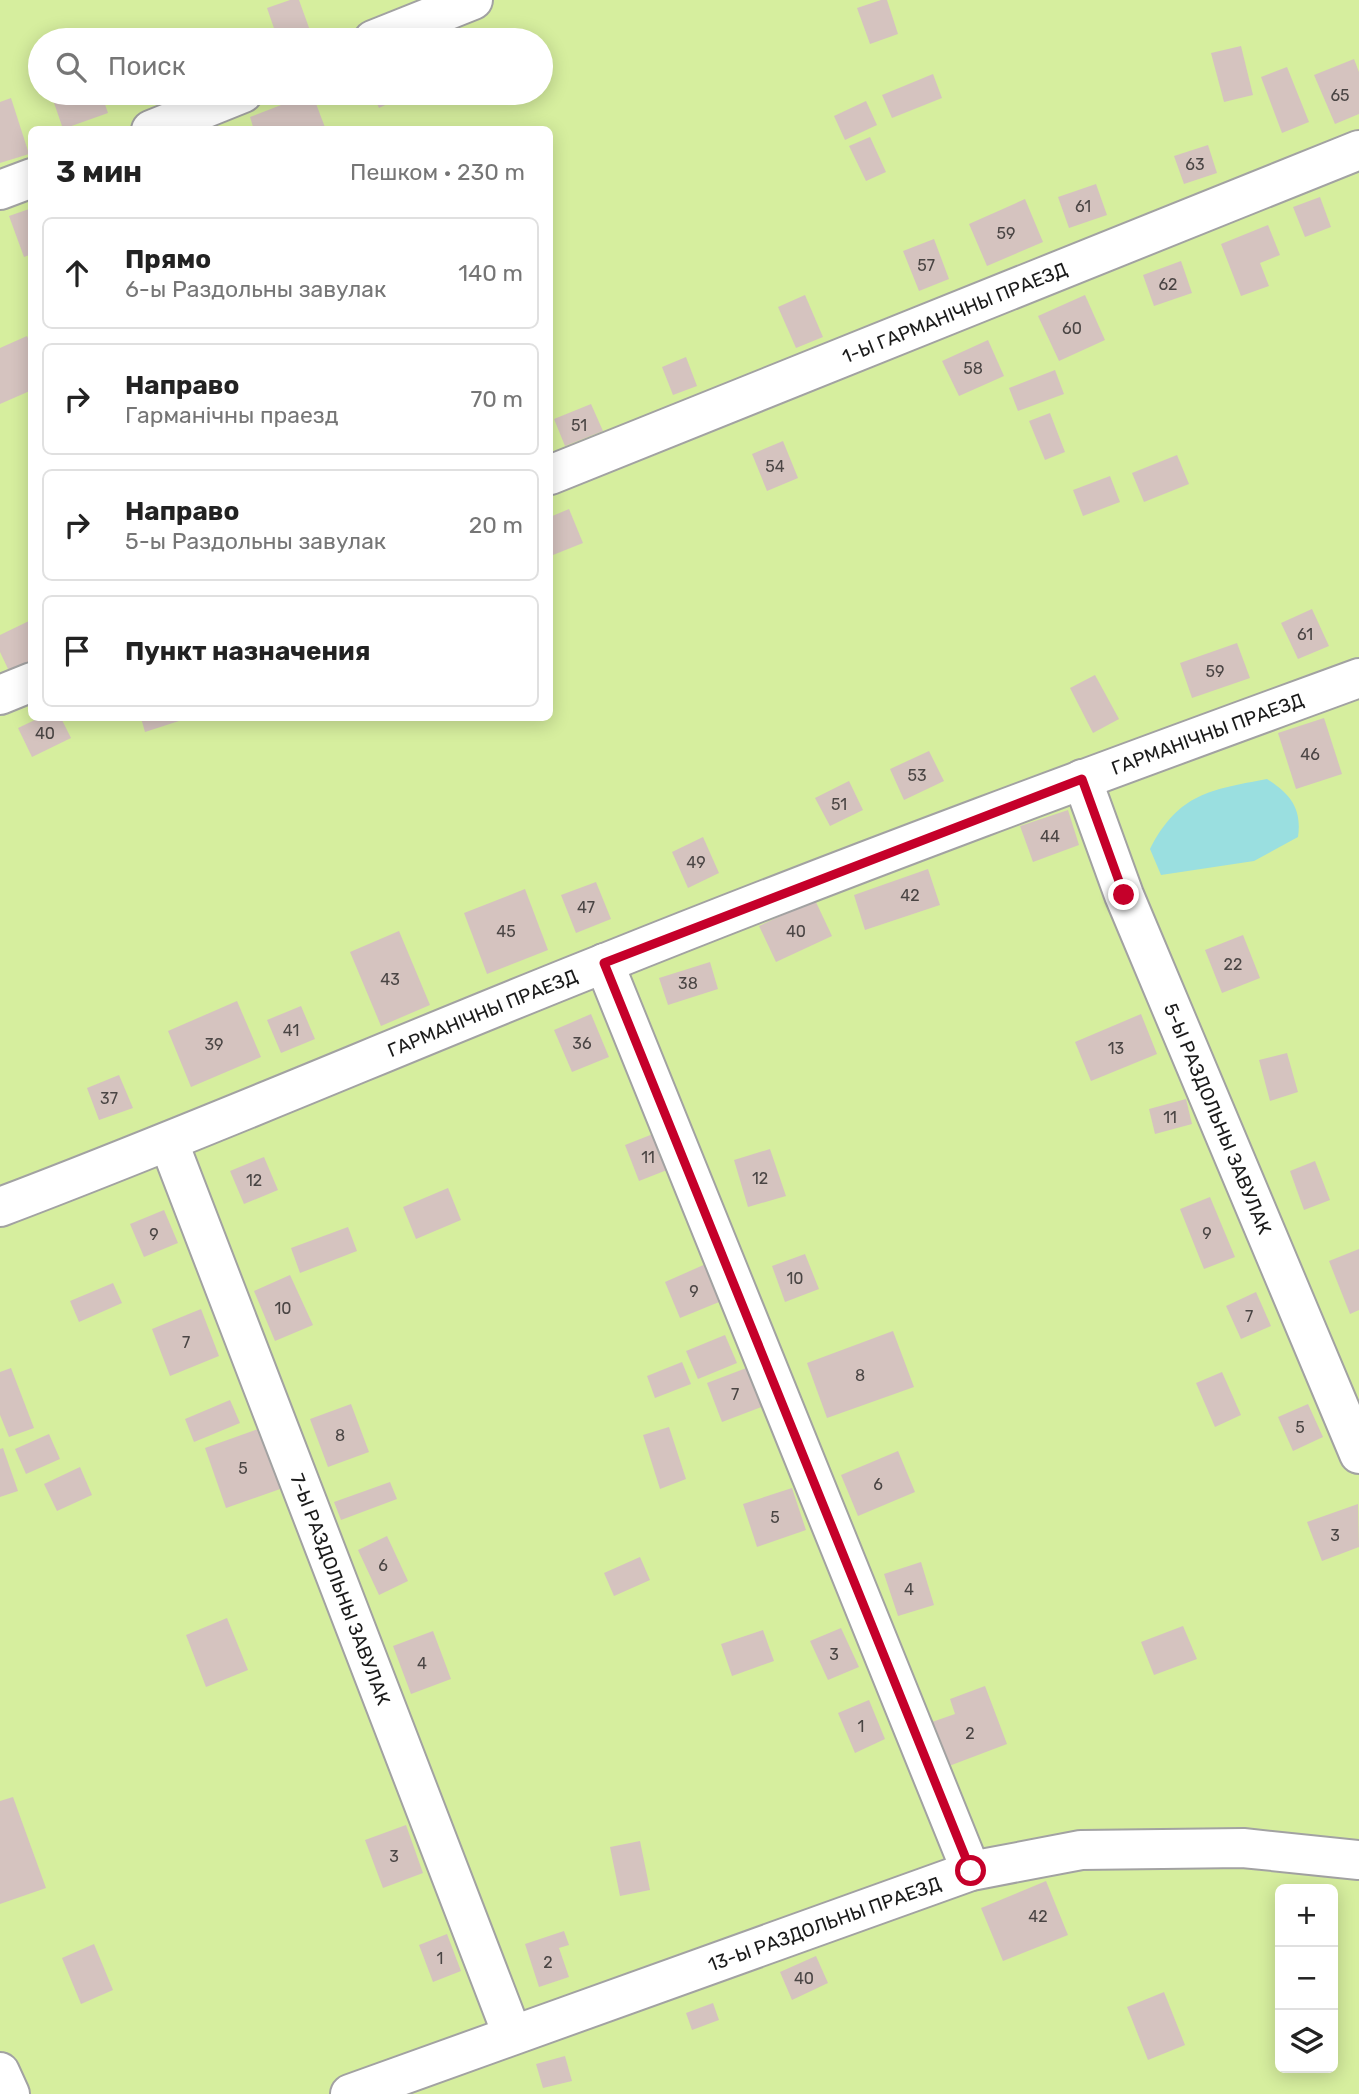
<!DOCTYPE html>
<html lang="ru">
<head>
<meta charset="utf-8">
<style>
  body { margin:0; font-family:Rubik,sans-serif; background:#f6f6f6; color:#222 }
  .controls { position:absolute; right:21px; bottom:21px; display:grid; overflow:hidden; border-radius:10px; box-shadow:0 4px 18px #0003 }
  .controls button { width:63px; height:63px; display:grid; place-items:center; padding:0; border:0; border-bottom:2px solid #e0e0e0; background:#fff; color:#222; font:35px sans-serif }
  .stop { position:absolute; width:21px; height:21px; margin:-16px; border:5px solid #c5002a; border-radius:50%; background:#fff }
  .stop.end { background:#c5002a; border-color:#fff; box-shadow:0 2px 7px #0008 }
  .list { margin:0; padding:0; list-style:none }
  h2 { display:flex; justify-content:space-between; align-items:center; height:91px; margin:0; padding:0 28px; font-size:30px }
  h2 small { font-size:23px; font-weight:400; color:#767676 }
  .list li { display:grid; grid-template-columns:46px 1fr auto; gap:21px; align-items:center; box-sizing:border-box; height:112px; margin:0 14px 14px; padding:0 14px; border:2px solid #e0e0e0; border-radius:10px }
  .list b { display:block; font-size:26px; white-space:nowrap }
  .list p { margin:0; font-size:23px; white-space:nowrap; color:#767676 }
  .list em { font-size:23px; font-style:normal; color:#767676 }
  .icon { flex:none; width:38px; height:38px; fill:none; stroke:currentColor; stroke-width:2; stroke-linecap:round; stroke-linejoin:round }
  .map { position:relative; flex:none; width:1359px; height:2094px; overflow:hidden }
  .search { position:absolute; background:#fff; box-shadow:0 4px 18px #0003; left:28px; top:28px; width:525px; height:77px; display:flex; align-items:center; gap:18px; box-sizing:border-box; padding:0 24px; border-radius:38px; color:#767676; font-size:26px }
  .panel { position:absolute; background:#fff; box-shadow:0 4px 18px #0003; left:28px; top:126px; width:525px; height:595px; border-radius:10px }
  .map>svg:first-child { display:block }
  .grass { fill:#d6ee9e; fill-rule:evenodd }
  .water { fill:#9adfe0 }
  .building { fill:#d5c3bf }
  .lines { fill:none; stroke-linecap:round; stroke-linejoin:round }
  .minor-casing { stroke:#a2a2a2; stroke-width:42 }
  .minor { stroke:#fff; stroke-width:38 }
  .route { stroke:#c5002a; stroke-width:9 }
  .labels { text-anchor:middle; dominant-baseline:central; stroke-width:6; stroke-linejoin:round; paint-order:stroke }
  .number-label { font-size:16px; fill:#4a4544 }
  .street-label { font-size:19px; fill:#1b1b1b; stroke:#fff }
</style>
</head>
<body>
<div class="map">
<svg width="1359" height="2094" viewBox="0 0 1359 2094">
  <rect width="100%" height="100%" fill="#eee5de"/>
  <path class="grass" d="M0,0h1359v2094h-1359zM40,40h501v53h-501zM32,130h518v588h-518zM1280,1889h53v179h-53z"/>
  <path class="water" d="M1267,779c24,15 35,30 31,58l-44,24 -93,14 -11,-26c29,-56 60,-59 117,-70z"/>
  <g class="building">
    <polygon points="290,0 299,0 312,36 302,40 278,40 267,8"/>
    <polygon points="881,0 887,0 898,34 870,44 857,8"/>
    <polygon points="191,29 194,40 160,40"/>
    <polygon points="472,29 477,40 445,40"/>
    <polygon points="1241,46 1253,95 1224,102 1211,53"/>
    <polygon points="1354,59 1359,72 1359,114 1335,124 1314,75"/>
    <polygon points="1287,67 1309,122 1282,133 1261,77"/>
    <polygon points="933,74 942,98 892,118 882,95"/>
    <polygon points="64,93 101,93 108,113 63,129 52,97"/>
    <polygon points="312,93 326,130 254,130 250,117"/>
    <polygon points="372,93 410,93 379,108"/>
    <polygon points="11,98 29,154 0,163 0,102"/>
    <polygon points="866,101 877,125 845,140 834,116"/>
    <polygon points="870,137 886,172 866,181 849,146"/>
    <polygon points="1208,145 1217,173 1184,184 1174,156"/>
    <polygon points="1096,184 1107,215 1069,228 1058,197"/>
    <polygon points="1320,197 1331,227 1305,237 1293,207"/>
    <polygon points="1025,199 1043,242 987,266 969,224"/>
    <polygon points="32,208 32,254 24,257 9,216"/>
    <polygon points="1268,225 1280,255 1260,263 1269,286 1241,296 1221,244"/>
    <polygon points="934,239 949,279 919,291 903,251"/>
    <polygon points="1181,261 1192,293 1154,306 1143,275"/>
    <polygon points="805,295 823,337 796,348 778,307"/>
    <polygon points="1085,295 1105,340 1059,361 1038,316"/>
    <polygon points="27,336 32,347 32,390 0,404 0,348"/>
    <polygon points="988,340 1004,376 959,396 942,361"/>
    <polygon points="686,357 697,386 673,395 662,367"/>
    <polygon points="1055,370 1064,394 1018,411 1009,388"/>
    <polygon points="591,404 603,431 565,446 554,419"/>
    <polygon points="1050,413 1065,452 1045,460 1029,421"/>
    <polygon points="783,441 798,478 767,491 752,454"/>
    <polygon points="1177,455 1189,484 1144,502 1132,473"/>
    <polygon points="1110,476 1120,502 1083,516 1073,490"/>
    <polygon points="569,509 583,543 553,555 550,545 550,517"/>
    <polygon points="1312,609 1329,646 1298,659 1281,623"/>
    <polygon points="31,620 32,660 9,671 0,652 0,635"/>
    <polygon points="1237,643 1250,678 1192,698 1180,663"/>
    <polygon points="1095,675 1119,719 1093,733 1070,688"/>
    <polygon points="39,718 61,718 71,738 32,757 18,728"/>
    <polygon points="141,718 178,718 179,721 145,732"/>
    <polygon points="1324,718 1342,774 1296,789 1278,733"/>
    <polygon points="929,751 944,781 904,800 890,769"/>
    <polygon points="849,781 863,810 830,826 815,798"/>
    <polygon points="1068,810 1079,845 1033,862 1020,826"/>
    <polygon points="703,837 719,873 688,888 672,852"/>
    <polygon points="928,869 940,905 865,930 854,895"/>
    <polygon points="596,882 611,919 576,933 561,895"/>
    <polygon points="525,889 548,950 487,974 464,913"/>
    <polygon points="815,900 832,936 776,962 759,926"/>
    <polygon points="399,931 430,1005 381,1026 350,952"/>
    <polygon points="1243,935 1260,978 1222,993 1205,950"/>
    <polygon points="710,962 718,989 668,1005 659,978"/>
    <polygon points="237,1001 261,1057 191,1087 168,1031"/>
    <polygon points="301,1006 315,1039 281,1053 267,1020"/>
    <polygon points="591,1014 609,1057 572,1072 554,1030"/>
    <polygon points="1141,1014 1157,1054 1091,1081 1075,1042"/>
    <polygon points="1287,1053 1298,1092 1270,1101 1259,1060"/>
    <polygon points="119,1075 133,1108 99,1120 87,1088"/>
    <polygon points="1186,1099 1192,1124 1155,1134 1149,1109"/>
    <polygon points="658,1132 672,1168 639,1181 625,1145"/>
    <polygon points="770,1149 786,1196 748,1207 734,1160"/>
    <polygon points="264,1157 278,1190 244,1204 230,1171"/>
    <polygon points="1315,1161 1330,1200 1304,1210 1290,1171"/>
    <polygon points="448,1188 461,1220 416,1239 403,1207"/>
    <polygon points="1210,1197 1235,1257 1204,1269 1180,1209"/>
    <polygon points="164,1210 178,1243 144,1257 130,1224"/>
    <polygon points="348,1227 357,1251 300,1273 291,1248"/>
    <polygon points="1359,1249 1359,1310 1350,1314 1329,1261"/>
    <polygon points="805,1254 819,1289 785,1302 772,1266"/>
    <polygon points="708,1263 724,1300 680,1318 665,1282"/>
    <polygon points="290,1275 313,1325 275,1341 254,1291"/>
    <polygon points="113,1283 122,1303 79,1322 70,1301"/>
    <polygon points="1256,1292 1271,1326 1241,1339 1226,1306"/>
    <polygon points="201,1309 219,1356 170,1376 152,1329"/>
    <polygon points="893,1331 914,1387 827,1418 807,1363"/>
    <polygon points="725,1335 737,1363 698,1379 686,1351"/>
    <polygon points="682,1362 691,1384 655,1398 647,1376"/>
    <polygon points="749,1367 764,1406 722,1422 707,1383"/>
    <polygon points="11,1368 34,1428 9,1437 0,1415 0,1372"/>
    <polygon points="1222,1372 1241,1415 1215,1427 1196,1383"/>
    <polygon points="230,1400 240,1423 194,1442 185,1419"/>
    <polygon points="351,1404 369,1452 328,1467 310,1419"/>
    <polygon points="1308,1404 1323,1437 1293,1451 1278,1417"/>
    <polygon points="669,1427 686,1479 660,1489 643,1435"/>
    <polygon points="261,1428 283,1488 226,1508 205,1448"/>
    <polygon points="49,1434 60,1459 26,1474 15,1449"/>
    <polygon points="3,1448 18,1491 0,1497 0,1449"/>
    <polygon points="898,1451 915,1492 858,1516 841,1475"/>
    <polygon points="80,1467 92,1495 57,1511 44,1484"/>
    <polygon points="390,1482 397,1499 341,1520 334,1502"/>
    <polygon points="792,1488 806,1530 757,1547 743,1504"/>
    <polygon points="1358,1504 1359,1547 1322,1561 1307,1522"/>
    <polygon points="387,1536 408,1581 379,1595 358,1550"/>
    <polygon points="640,1557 650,1580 614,1596 604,1573"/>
    <polygon points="921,1562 934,1605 898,1616 884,1574"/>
    <polygon points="227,1618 248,1670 206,1687 186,1635"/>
    <polygon points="1183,1626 1197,1659 1154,1675 1141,1642"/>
    <polygon points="841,1628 859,1667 828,1680 810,1641"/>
    <polygon points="763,1630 774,1661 732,1676 721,1644"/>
    <polygon points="433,1631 451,1679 411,1694 393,1646"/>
    <polygon points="985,1686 1007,1744 949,1766 932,1722 955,1714 950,1699"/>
    <polygon points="869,1700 885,1739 855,1753 838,1713"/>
    <polygon points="13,1797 46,1888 0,1904 0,1801"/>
    <polygon points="406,1825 423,1873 383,1888 365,1840"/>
    <polygon points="640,1841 650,1890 620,1896 610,1847"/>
    <polygon points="1046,1881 1068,1935 1003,1961 981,1908"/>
    <polygon points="564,1931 569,1945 559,1948 569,1977 539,1987 525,1944"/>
    <polygon points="447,1934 461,1971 433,1982 419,1945"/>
    <polygon points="94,1944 113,1990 81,2004 62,1958"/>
    <polygon points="816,1956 828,1983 792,2000 780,1972"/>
    <polygon points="1164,1992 1185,2045 1148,2060 1127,2007"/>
    <polygon points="713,2003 719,2020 692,2030 686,2013"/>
    <polygon points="565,2056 572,2081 543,2088 536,2064"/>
  </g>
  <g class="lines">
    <defs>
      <g id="minor">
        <polyline points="373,40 473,0"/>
        <polyline points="151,130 243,93"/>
        <polyline points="0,190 32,178"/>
        <path id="s1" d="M550,475l809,-325"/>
        <polyline points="0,695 32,682"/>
        <path id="s2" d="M1082,779l42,116 235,559"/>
        <polyline points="604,963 971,1871"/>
        <path id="s3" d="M169,1143l343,891"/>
        <path id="s4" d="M0,1207c204,-77 403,-164 605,-244 249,-100 502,-193 754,-285"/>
        <polyline points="0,2072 10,2094"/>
        <path id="s5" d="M350,2094l621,-223 110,-21 162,-2 116,12"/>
      </g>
    </defs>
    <use href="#minor" class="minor-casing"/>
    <use href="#minor" class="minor"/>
  </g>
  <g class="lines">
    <polyline class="route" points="971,1871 604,963 1082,779 1124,895"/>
  </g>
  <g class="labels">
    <g class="number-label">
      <text x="1340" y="95">65</text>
      <text x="1195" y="164">63</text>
      <text x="1083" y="206">61</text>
      <text x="1006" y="233">59</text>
      <text x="926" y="265">57</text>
      <text x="1168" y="284">62</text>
      <text x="1072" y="328">60</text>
      <text x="973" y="368">58</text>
      <text x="579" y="425">51</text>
      <text x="775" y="466">54</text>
      <text x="1305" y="634">61</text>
      <text x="1215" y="671">59</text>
      <text x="45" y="733">40</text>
      <text x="1310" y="754">46</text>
      <text x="917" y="775">53</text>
      <text x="839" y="804">51</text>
      <text x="1050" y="836">44</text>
      <text x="696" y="862">49</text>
      <text x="910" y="895">42</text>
      <text x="586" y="907">47</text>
      <text x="506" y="931">45</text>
      <text x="796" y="931">40</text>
      <text x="1233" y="964">22</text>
      <text x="390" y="979">43</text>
      <text x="688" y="983">38</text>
      <text x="291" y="1030">41</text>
      <text x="582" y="1043">36</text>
      <text x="214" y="1044">39</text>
      <text x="1116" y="1048">13</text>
      <text x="109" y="1098">37</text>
      <text x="1170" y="1117">11</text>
      <text x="648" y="1157">11</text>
      <text x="760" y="1178">12</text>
      <text x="254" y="1180">12</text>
      <text x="1207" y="1233">9</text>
      <text x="154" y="1234">9</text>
      <text x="795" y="1278">10</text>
      <text x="694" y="1291">9</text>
      <text x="283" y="1308">10</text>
      <text x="1249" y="1316">7</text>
      <text x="186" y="1342">7</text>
      <text x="860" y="1375">8</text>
      <text x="735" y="1394">7</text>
      <text x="1300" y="1427">5</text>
      <text x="340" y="1435">8</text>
      <text x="243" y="1468">5</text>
      <text x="878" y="1484">6</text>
      <text x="775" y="1517">5</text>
      <text x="1335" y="1535">3</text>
      <text x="383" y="1565">6</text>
      <text x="909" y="1589">4</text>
      <text x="834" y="1654">3</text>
      <text x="422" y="1663">4</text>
      <text x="861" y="1726">1</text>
      <text x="970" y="1733">2</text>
      <text x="394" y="1856">3</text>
      <text x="1038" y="1916">42</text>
      <text x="440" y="1958">1</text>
      <text x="548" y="1962">2</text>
      <text x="804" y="1978">40</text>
    </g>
    <g class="street-label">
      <text stroke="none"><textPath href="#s1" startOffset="436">1-Ы ГАРМАНІЧНЫ ПРАЕЗД</textPath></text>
      <text stroke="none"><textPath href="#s4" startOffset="1297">ГАРМАНІЧНЫ ПРАЕЗД</textPath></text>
      <text stroke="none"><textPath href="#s4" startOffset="520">ГАРМАНІЧНЫ ПРАЕЗД</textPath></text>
      <text stroke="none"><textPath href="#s2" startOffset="366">5-Ы РАЗДОЛЬНЫ ЗАВУЛАК</textPath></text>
      <text stroke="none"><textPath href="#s3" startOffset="478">7-Ы РАЗДОЛЬНЫ ЗАВУЛАК</textPath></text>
      <text stroke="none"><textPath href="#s5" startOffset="504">13-Ы РАЗДОЛЬНЫ ПРАЕЗД</textPath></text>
    </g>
  </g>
</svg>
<div class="controls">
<button>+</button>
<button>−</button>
<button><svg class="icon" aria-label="layers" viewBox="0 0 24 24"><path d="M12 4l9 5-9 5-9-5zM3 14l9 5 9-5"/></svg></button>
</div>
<div class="stop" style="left:971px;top:1871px"></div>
<div class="stop end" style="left:1124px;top:895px"></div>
<div class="search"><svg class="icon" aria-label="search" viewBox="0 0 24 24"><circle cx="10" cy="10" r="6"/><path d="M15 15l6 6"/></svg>Поиск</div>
<section class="panel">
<h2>3 мин<small>Пешком · 230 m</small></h2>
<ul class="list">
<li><svg class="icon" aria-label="ahead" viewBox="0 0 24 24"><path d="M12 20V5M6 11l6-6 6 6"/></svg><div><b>Прямо</b><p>6-ы Раздольны завулак</p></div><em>140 m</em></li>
<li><svg class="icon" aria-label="right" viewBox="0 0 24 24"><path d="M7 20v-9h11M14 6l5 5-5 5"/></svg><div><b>Направо</b><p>Гарманічны праезд</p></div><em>70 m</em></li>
<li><svg class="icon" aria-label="right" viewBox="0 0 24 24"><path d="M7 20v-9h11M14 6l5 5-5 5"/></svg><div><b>Направо</b><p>5-ы Раздольны завулак</p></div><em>20 m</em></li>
<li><svg class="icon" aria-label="arrive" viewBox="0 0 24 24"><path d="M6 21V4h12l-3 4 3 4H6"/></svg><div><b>Пункт назначения</b></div></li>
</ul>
</section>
</div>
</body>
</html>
